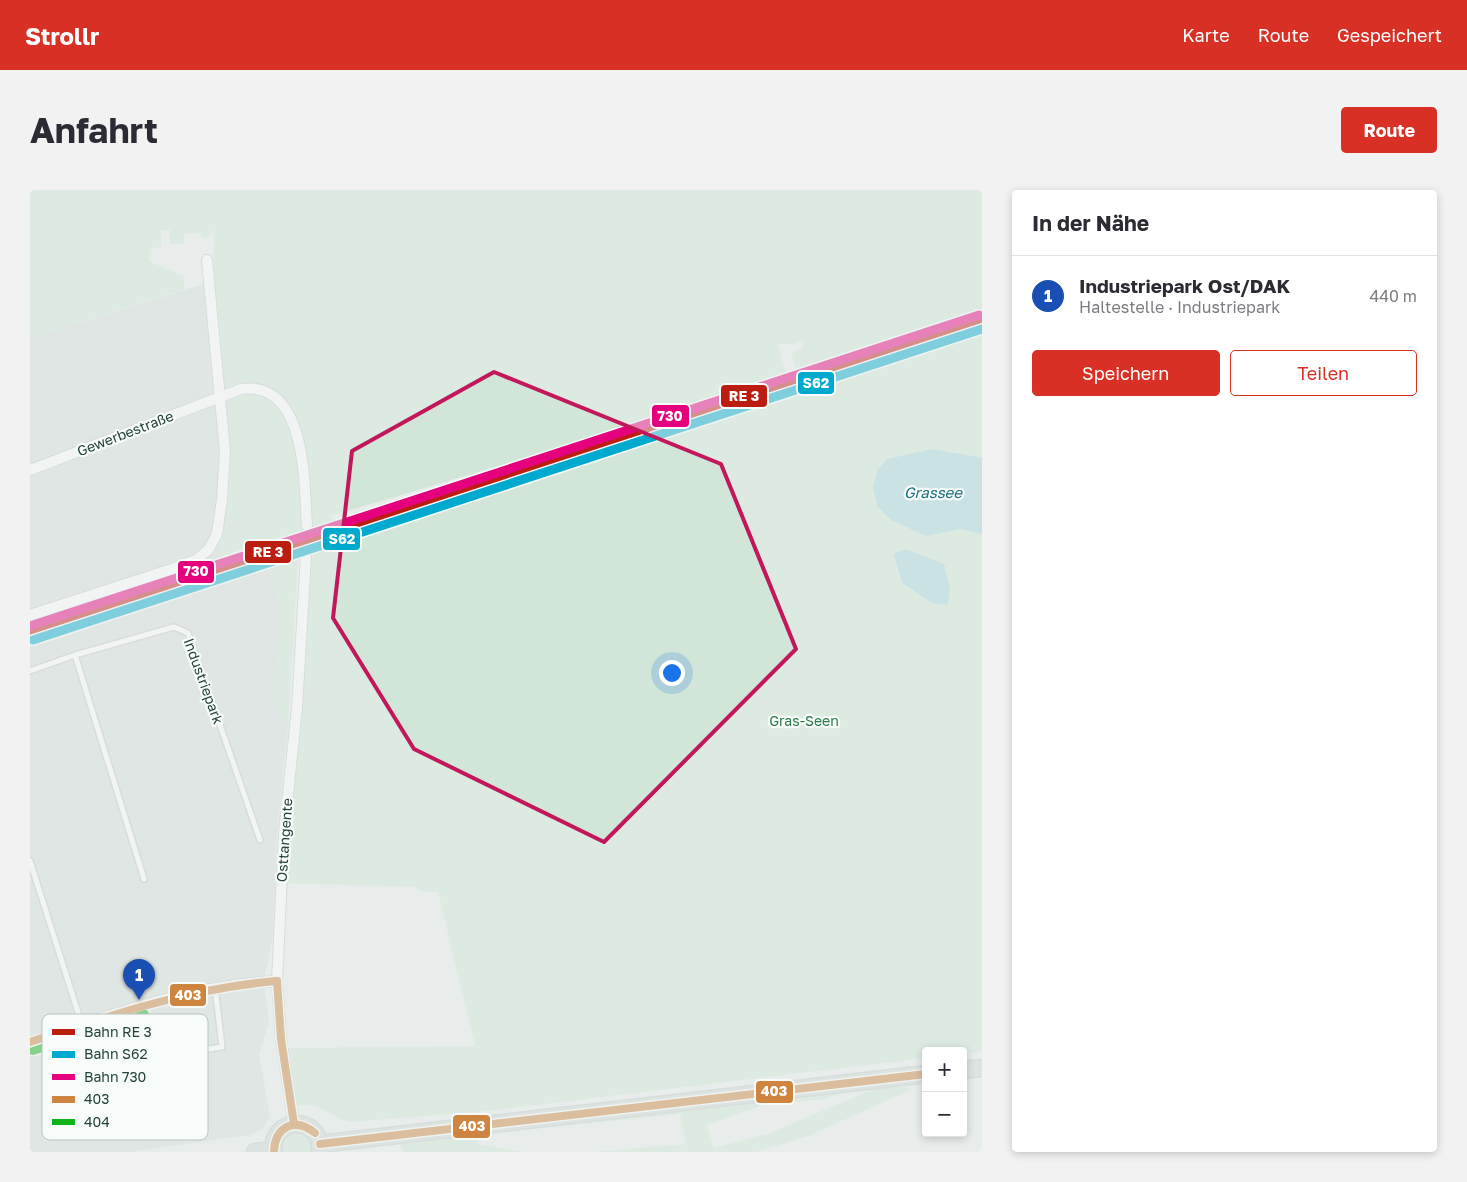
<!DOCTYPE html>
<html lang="de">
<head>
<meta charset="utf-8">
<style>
  body { margin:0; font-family:"Golos Text",sans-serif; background:#f2f2f3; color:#2b2b33 }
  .controls { position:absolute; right:15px; bottom:15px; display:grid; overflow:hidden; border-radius:5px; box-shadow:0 2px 8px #0003 }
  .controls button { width:45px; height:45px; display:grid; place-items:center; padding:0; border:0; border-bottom:1px solid #e1e1e2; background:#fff; color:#2b2b33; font:25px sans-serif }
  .you { position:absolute; left:641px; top:482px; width:18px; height:18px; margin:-12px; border:4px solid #fff; border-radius:50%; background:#1a73e8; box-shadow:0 0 0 8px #1a73e833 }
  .badge { display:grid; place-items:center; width:32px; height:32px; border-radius:50%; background:#d93025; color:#fff; font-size:16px; font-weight:700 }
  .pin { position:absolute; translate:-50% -41px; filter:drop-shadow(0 1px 2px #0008) }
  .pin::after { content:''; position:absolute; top:26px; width:18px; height:15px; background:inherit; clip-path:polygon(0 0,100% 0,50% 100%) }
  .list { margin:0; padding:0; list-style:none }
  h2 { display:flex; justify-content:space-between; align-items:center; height:65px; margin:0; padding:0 20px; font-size:21px }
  h2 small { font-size:16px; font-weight:400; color:#7c7c81 }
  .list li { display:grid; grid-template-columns:32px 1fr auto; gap:15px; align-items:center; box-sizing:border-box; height:80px; padding:0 20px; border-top:1px solid #e1e1e2 }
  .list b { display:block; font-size:19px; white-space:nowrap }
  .list p { margin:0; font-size:16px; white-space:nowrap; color:#7c7c81 }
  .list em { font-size:16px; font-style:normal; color:#7c7c81 }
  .actions { display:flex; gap:10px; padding:15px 20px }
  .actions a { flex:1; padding:11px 0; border:1px solid #d93025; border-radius:5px; text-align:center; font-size:18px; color:#d93025 }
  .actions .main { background:#d93025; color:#fff }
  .map { position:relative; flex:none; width:952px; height:962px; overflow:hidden; border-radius:5px }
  header { display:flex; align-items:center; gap:30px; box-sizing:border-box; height:70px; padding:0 25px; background:#d93025; color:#fff }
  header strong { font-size:24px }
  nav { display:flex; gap:28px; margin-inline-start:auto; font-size:18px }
  .intro { display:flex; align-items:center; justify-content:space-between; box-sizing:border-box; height:120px; padding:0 30px }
  h1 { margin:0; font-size:35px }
  .button { padding:12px 22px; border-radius:5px; background:#d93025; color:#fff; font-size:18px; font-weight:700 }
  main { display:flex; gap:30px; padding:0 30px }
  aside { flex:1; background:#fff; border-radius:5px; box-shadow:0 2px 8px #0003 }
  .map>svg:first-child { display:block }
  .built { fill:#d6dedb }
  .green { fill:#d1e6d8; fill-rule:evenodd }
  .water { fill:#a9d4db }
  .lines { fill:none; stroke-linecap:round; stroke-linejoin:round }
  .minor-tunnel { stroke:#c1cbc8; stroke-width:10; stroke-dasharray:10 5; stroke-linecap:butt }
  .service-casing { stroke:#c5cac8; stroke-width:8 }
  .minor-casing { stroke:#c5cac8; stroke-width:12 }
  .primary-casing { stroke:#c3ccc9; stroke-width:19 }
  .service { stroke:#fcfcfc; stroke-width:5 }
  .minor { stroke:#fcfcfc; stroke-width:10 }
  .primary { stroke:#cfd7d5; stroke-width:16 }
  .bus-1-casing { stroke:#f7fbf9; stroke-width:11 }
  .bus-2-casing { stroke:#f7fbf9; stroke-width:11 }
  .bus-1 { stroke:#cd853f; stroke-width:8 }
  .bus-2 { stroke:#0eb317; stroke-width:8 }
  .rail-1-casing { stroke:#f7fbf9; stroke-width:12 }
  .rail-2-casing { stroke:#f7fbf9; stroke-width:12 }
  .rail-3-casing { stroke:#f7fbf9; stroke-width:12 }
  .rail-1 { stroke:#bb1e10; stroke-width:9 }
  .rail-2 { stroke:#00a9ce; stroke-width:9 }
  .rail-3 { stroke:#e5007d; stroke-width:9 }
  .marked { fill:none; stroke:#c2185b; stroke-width:4; stroke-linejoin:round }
  .labels { text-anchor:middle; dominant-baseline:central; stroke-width:4.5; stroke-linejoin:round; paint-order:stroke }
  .street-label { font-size:14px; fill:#24423a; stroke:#f7fbf9 }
  .park-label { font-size:14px; fill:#2d7a4b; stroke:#f7fbf9 }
  .water-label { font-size:15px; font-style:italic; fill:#1c6f80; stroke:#f7fbf9 }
  .key { fill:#f7fbf9; stroke:#b8c4c0; stroke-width:1 }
  .key-label { font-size:14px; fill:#24423a }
  .line-badge { stroke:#f7fbf9; stroke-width:2 }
  .badge-label { font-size:14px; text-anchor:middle; font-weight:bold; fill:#fff }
</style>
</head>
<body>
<header>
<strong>Strollr</strong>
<nav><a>Karte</a><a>Route</a><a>Gespeichert</a></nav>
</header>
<div class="intro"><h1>Anfahrt</h1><a class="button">Route</a></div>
<main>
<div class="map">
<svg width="952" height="962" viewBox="0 0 952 962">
  <rect width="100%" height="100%" fill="#e8edeb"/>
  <polygon class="built" points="171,95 201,210 201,254 188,355 192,369 270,344 268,366 239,374 240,385 251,419 243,509 258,536 247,644 243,744 234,793 239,833 229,864 240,926 232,940 219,945 100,962 0,962 0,148"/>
  <g class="green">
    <path d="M0,0h952v861l-19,3v-3h-37v7l-439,53 -136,11c-22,-4 -29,-20 -53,-16l-7,-19 -6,-39 190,-2 -37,-154 -19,-1 -3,-4 -132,-4 29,-331 -3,-21 -88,28 -4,-14 13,-101v-44l-30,-115 12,-7 1,-48 -9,9h-3l-1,-6 -17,1v10h-14v-14h-9v17l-10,2 -2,12 34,15 2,13 -155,49zM773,151v7l-11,5 8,39 -453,151 -16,-27 431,-129 25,-10 -9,-33h15z"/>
    <polygon points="268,366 258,536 242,509 251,419 240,385 239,375"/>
    <polygon points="855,894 882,899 781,945 726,962 565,962 656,954 650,924 444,945 448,954 491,962 373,962 373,959 366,947 824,898 796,909 733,915 677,935 684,958 740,943"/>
    <path d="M269,940l13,8 1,14h-32c0,-15 5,-17 18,-22z"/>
  </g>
  <g class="water">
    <polygon points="903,259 952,268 952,344 931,339 896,346 861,330 847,316 843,297 847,281 857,269"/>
    <polygon points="876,359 914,374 920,399 918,415 902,413 872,393 864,364"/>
  </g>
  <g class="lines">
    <polyline class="minor-tunnel" points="276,366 277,336"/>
    <defs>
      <g id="service">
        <polyline points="45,465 144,437 158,443 230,650"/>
        <polyline points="0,481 45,465 114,689"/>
        <polyline points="0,671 52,835"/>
        <polyline points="100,871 192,857 185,797"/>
      </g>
      <g id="minor">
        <path d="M0,280l211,-81c66,-9 63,93 66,137"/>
        <polyline points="0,425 142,379 166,370 179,359 187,344 192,309 195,262 177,70"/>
        <path d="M0,852c82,-27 160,-57 247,-61"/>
        <polyline points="264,934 251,849 247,791 254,642 267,518 276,366"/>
      </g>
      <g id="primary">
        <polyline points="933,880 952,878"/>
        <polyline points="290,954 896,884"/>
        <polyline points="225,962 243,960"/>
        <path d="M244,962c-5,-36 49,-38 46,0"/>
      </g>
    </defs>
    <use href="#service" class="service-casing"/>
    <use href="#minor" class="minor-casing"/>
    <use href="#primary" class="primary-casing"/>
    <use href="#service" class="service"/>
    <use href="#minor" class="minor"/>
    <use href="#primary" class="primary"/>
    <defs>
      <g id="bus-1">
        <polyline points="247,791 251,849 264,934"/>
        <path d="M0,852c81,-27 161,-54 247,-61"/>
        <polyline points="290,954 896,884"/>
        <path d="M244,962c1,-26 21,-35 41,-19"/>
      </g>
      <polyline id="bus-2" points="3,861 115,824"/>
    </defs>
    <use href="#bus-1" class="bus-1-casing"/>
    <use href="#bus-2" class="bus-2-casing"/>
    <use href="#bus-1" class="bus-1"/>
    <use href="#bus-2" class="bus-2"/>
    <defs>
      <polyline id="rail-1" points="0,440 952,128"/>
      <polyline id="rail-2" points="3,450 952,139"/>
      <polyline id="rail-3" points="0,436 949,125"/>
    </defs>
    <use href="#rail-1" class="rail-1-casing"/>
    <use href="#rail-2" class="rail-2-casing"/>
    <use href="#rail-3" class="rail-3-casing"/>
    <use href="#rail-1" class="rail-1"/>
    <use href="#rail-2" class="rail-2"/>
    <use href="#rail-3" class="rail-3"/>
  </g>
  <path d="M0 0H952V962H0ZM464,182l227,92 75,185 -192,193 -190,-93 -81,-131 19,-167z" fill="#e8edeb" fill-opacity=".55" fill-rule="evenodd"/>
  <path class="marked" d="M464,182l227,92 75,185 -192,193 -190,-93 -81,-131 19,-167z"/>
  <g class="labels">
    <g class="street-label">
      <text transform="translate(95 243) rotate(-21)">Gewerbestraße</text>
      <text transform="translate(174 491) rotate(70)">Industriepark</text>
      <text transform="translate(254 650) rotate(-86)">Osttangente</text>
    </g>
    <g class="park-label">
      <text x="774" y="530">Gras-Seen</text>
    </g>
    <g class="water-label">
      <text x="903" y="302">Grassee</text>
    </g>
  </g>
  <rect x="12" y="824" width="166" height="126" rx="8" class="key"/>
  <rect x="22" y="839" width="23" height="6" fill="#bb1e10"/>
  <rect x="22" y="861" width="23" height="7" fill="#00a9ce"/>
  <rect x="22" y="884" width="23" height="6" fill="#e5007d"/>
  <rect x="22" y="906" width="23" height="7" fill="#cd853f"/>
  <rect x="22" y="929" width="23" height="6" fill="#0eb317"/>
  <g class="key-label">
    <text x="54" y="847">Bahn RE 3</text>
    <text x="54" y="869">Bahn S62</text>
    <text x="54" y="892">Bahn 730</text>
    <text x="54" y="914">403</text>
    <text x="54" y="937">404</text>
  </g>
  <g class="line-badge">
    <rect x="767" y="181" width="38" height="24" rx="5" fill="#00a9ce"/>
    <rect x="690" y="194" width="48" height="24" rx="5" fill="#bb1e10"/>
    <rect x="621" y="214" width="39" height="24" rx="5" fill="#e5007d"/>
    <rect x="292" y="337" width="39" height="24" rx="5" fill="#00a9ce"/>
    <rect x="214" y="350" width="48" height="24" rx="5" fill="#bb1e10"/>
    <rect x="147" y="370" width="38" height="24" rx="5" fill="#e5007d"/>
    <rect x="139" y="793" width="38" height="24" rx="5" fill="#cd853f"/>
    <rect x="725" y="890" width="39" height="24" rx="5" fill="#cd853f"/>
    <rect x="422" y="924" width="39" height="25" rx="5" fill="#cd853f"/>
  </g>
  <g class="badge-label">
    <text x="786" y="198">S62</text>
    <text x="714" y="211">RE 3</text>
    <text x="640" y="231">730</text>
    <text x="312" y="354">S62</text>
    <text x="238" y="367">RE 3</text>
    <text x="166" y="386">730</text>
    <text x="158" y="810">403</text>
    <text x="744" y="906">403</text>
    <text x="442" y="941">403</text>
  </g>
</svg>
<div class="controls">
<button>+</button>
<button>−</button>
</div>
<div class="you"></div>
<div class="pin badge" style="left:109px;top:810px;background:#1a4fb4">1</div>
</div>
<aside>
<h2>In der Nähe<small></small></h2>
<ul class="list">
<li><span class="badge" style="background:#1a4fb4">1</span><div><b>Industriepark Ost/DAK</b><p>Haltestelle · Industriepark</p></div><em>440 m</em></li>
</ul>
<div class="actions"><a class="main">Speichern</a><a>Teilen</a></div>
</aside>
</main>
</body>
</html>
